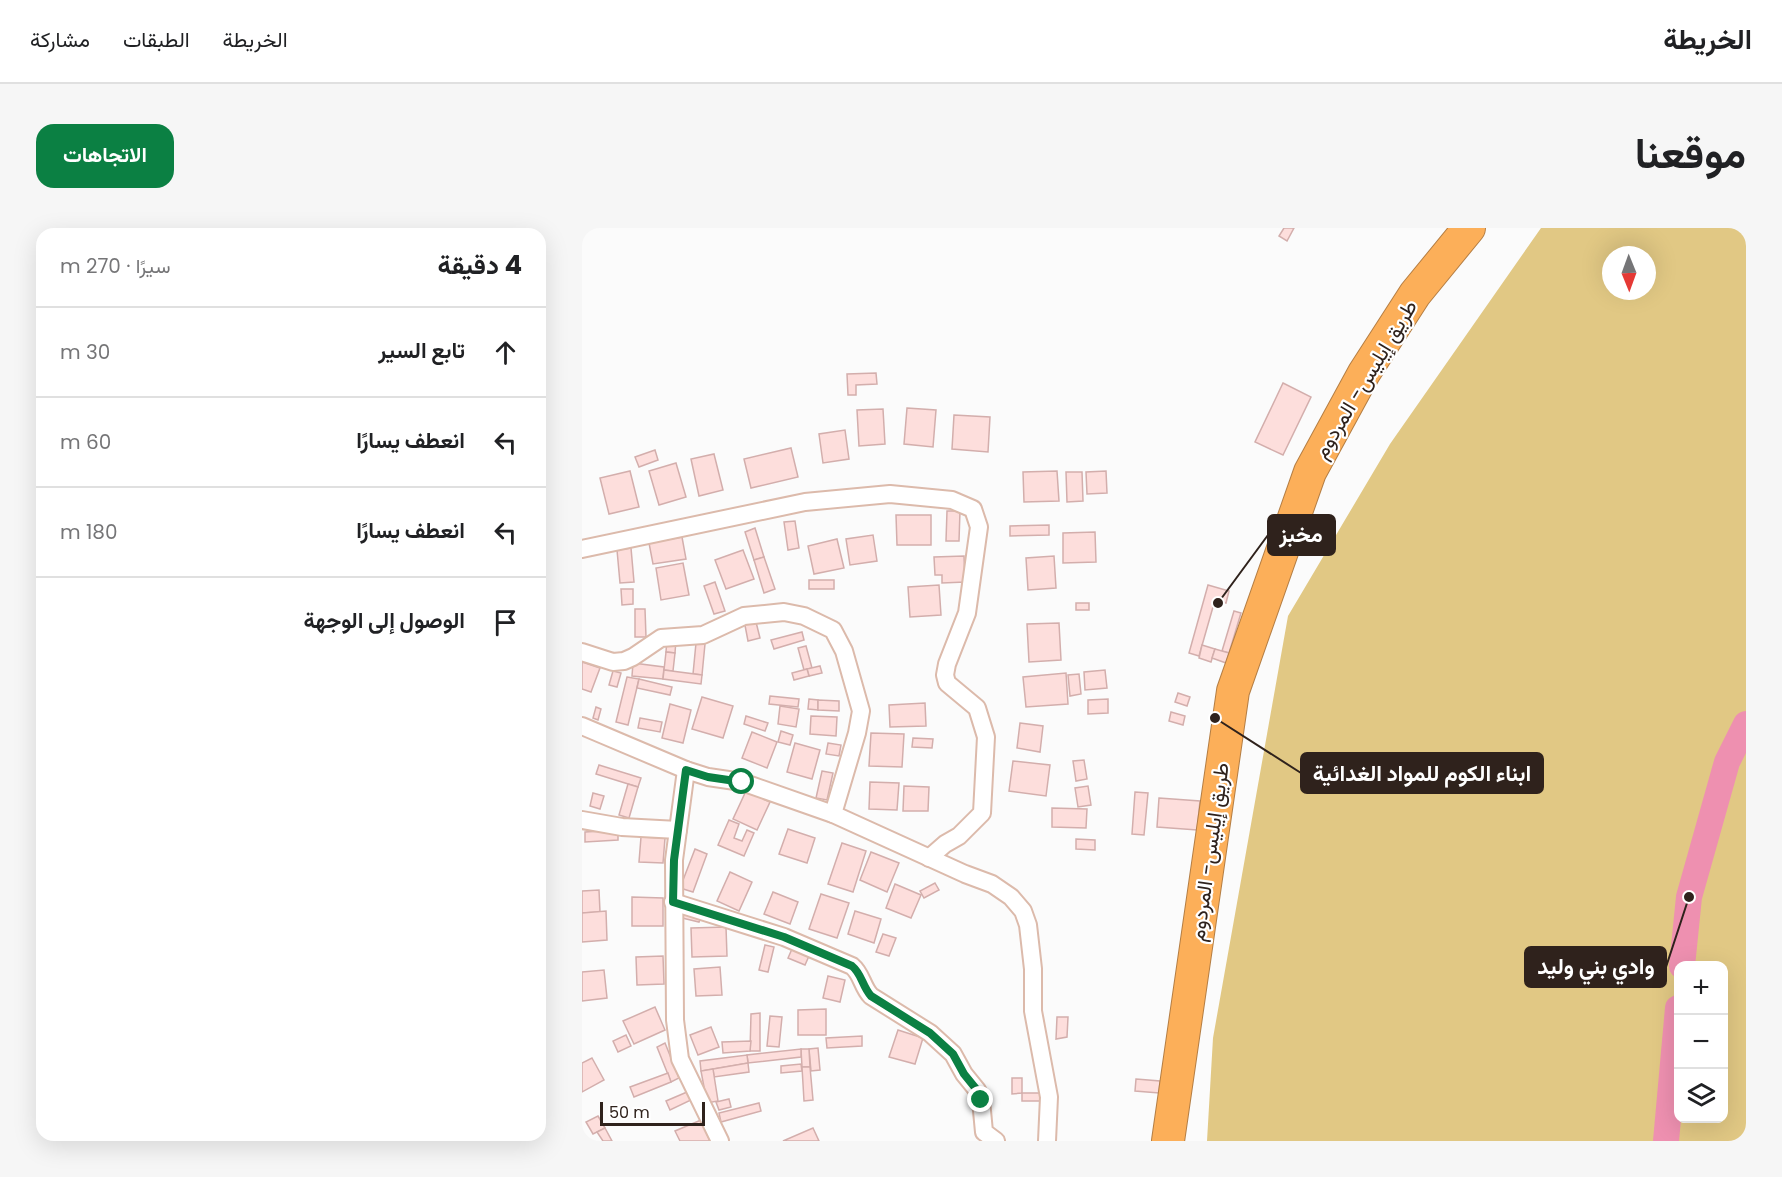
<!DOCTYPE html>
<html lang="ar">
<head>
<meta charset="utf-8">
<style>
  body { margin:0; font-family:Poppins,Vazirmatn,sans-serif; background:#f6f6f6; color:#202124; direction:rtl }
  .controls { position:absolute; right:18px; bottom:18px; display:grid; overflow:hidden; border-radius:12px; box-shadow:0 6px 24px #0002 }
  .controls button { width:54px; height:54px; display:grid; place-items:center; padding:0; border:0; border-bottom:2px solid #e0e0e0; background:#fff; color:#202124; font:30px sans-serif }
  .compass { position:absolute; left:1020px; top:18px; width:54px; height:54px; border-radius:50%; background:#fff; box-shadow:0 6px 24px #0002; rotate:179deg }
  .scale { position:absolute; left:18px; bottom:15px; width:105px; box-sizing:border-box; padding-left:6px; border:3px solid #2f221c; border-top:0; font-size:16px; line-height:21px; white-space:nowrap; color:#2f221c; -webkit-text-stroke:4px #fff; paint-order:stroke }
  .stop { position:absolute; width:18px; height:18px; margin:-14px; border:4px solid #0b8043; border-radius:50%; background:#fff }
  .stop.end { background:#0b8043; border-color:#fff; box-shadow:0 2px 6px #0008 }
  .list { margin:0; padding:0; list-style:none }
  h2 { display:flex; justify-content:space-between; align-items:center; height:78px; margin:0; padding:0 24px; font-size:26px }
  h2 small { font-size:20px; font-weight:400; color:#757577 }
  .list li { display:grid; grid-template-columns:39px 1fr auto; gap:18px; align-items:center; box-sizing:border-box; height:90px; padding:0 24px; border-top:2px solid #e0e0e0 }
  .list b { display:block; font-size:22px; white-space:nowrap }
  .list em { font-size:20px; font-style:normal; color:#757577 }
  .icon { flex:none; width:33px; height:33px; fill:none; stroke:currentColor; stroke-width:2; stroke-linecap:round; stroke-linejoin:round }
  .map { position:relative; flex:none; width:1164px; height:913px; overflow:hidden; direction:ltr; border-radius:18px }
  header { display:flex; align-items:center; gap:36px; box-sizing:border-box; height:84px; padding:0 30px; background:#fff; border-bottom:2px solid #e0e0e0 }
  header strong { font-size:28px }
  nav { display:flex; gap:33px; margin-inline-start:auto; font-size:21px }
  .intro { display:flex; align-items:center; justify-content:space-between; box-sizing:border-box; height:144px; padding:0 36px }
  h1 { margin:0; font-size:42px }
  .button { padding:15px 27px; border-radius:18px; background:#0b8043; color:#fff; font-size:21px; font-weight:700 }
  main { display:flex; gap:36px; padding:0 36px }
  aside { flex:1; background:#fff; border-radius:18px; box-shadow:0 6px 24px #0002 }
  .map>svg:first-child { display:block }
  .green { fill:#e1c884; fill-rule:evenodd }
  .lines { fill:none; stroke-linecap:round; stroke-linejoin:round }
  .river { stroke:#ee90b0; stroke-width:26 }
  .building { fill:#fddedc; stroke:#d3aeac; stroke-width:1.5 }
  .street-casing { stroke:#dcbaab; stroke-width:20 }
  .highway-casing { stroke:#b47e44; stroke-width:34 }
  .street { stroke:#fff; stroke-width:16 }
  .highway { stroke:#fcaf59; stroke-width:32 }
  .route { stroke:#0b8043; stroke-width:8 }
  .labels { text-anchor:middle; dominant-baseline:central; stroke-width:4.5; stroke-linejoin:round; paint-order:stroke }
  .street-label { font-size:21px; fill:#2f221c; stroke:#fff }
  .leader { fill:none; stroke:#2f221c; stroke-width:2 }
  .callout-dot { fill:#2f221c; stroke:#fff; stroke-width:2 }
  .callout { fill:#2f221c; stroke:#2f221c; stroke-width:2 }
  .callout-label { font-size:22px; text-anchor:middle; font-weight:bold; fill:#fff }
</style>
</head>
<body>
<header>
<strong>الخريطة</strong>
<nav><a>الخريطة</a><a>الطبقات</a><a>مشاركة</a></nav>
</header>
<div class="intro"><h1>موقعنا</h1><a class="button">الاتجاهات</a></div>
<main>
<div class="map">
<svg width="1164" height="913" viewBox="0 0 1164 913">
  <rect width="100%" height="100%" fill="#fbfbfb"/>
  <path class="green" d="M959,0h205v913h-539l6,-103 75,-422 102,-172zM1029,27h36v36h-36zM1096,738h46v152h-46z"/>
  <g class="lines">
    <g class="river">
      <polyline points="1100,738 1107,669 1145,534 1164,496"/>
      <polyline points="1084,913 1096,780"/>
    </g>
  </g>
  <g class="building">
    <polygon points="702,0 712,0 705,13 697,8"/>
    <polygon points="294,145 295,156 274,157 274,167 266,167 265,146"/>
    <polygon points="701,155 729,169 701,227 673,214"/>
    <polygon points="325,180 354,182 351,219 322,216"/>
    <polygon points="301,181 303,216 277,218 275,182"/>
    <polygon points="372,187 408,189 406,224 370,221"/>
    <polygon points="263,202 267,231 241,235 237,206"/>
    <polygon points="209,220 216,249 169,260 162,231"/>
    <polygon points="73,222 76,232 57,239 53,229"/>
    <polygon points="132,226 141,262 117,268 109,231"/>
    <polygon points="94,235 104,269 77,277 67,243"/>
    <polygon points="48,243 57,279 27,286 18,250"/>
    <polygon points="475,243 477,273 442,274 441,244"/>
    <polygon points="524,243 525,265 505,266 504,244"/>
    <polygon points="484,244 500,244 501,273 485,274"/>
    <polygon points="365,283 378,283 377,313 364,313"/>
    <polygon points="314,287 349,287 349,317 315,317"/>
    <polygon points="213,293 217,320 206,322 202,294"/>
    <polygon points="467,297 467,307 428,308 428,298"/>
    <polygon points="173,300 182,329 172,332 163,304"/>
    <polygon points="513,304 514,334 481,335 481,305"/>
    <polygon points="291,307 295,333 268,337 264,311"/>
    <polygon points="100,309 104,331 71,336 67,315"/>
    <polygon points="255,311 262,340 232,346 226,318"/>
    <polygon points="49,320 52,354 38,355 35,322"/>
    <polygon points="161,322 172,351 144,361 133,332"/>
    <polygon points="382,328 383,354 360,355 360,347 353,347 352,329"/>
    <polygon points="472,328 474,360 446,362 444,330"/>
    <polygon points="182,329 193,361 182,365 172,332"/>
    <polygon points="101,335 107,367 79,372 74,340"/>
    <rect x="227" y="352" width="25" height="9"/>
    <polygon points="133,354 143,383 132,386 122,358"/>
    <polygon points="357,357 359,387 328,389 326,359"/>
    <polygon points="626,357 647,363 644,375 633,372 617,428 607,425"/>
    <polygon points="39,361 51,361 51,376 40,377"/>
    <rect x="494" y="375" width="13" height="7"/>
    <polygon points="53,381 63,381 64,409 53,409"/>
    <polygon points="652,383 659,385 647,425 640,423"/>
    <polygon points="173,390 178,410 166,413 162,392"/>
    <polygon points="477,395 479,432 447,434 445,396"/>
    <polygon points="220,404 222,412 192,421 189,412"/>
    <polygon points="85,411 94,412 93,425 84,424"/>
    <polygon points="114,415 123,416 120,447 111,446"/>
    <polygon points="620,417 633,421 629,434 617,430"/>
    <polygon points="224,418 230,440 222,442 216,420"/>
    <polygon points="633,421 647,425 644,435 630,430"/>
    <polygon points="84,424 93,425 91,443 82,442"/>
    <polygon points="0,434 18,440 9,464 0,461"/>
    <polygon points="51,435 82,439 81,451 50,448"/>
    <polygon points="238,438 240,445 227,448 225,441"/>
    <polygon points="225,441 227,448 212,452 210,445"/>
    <polygon points="82,442 120,447 119,456 81,451"/>
    <polygon points="523,442 525,460 503,462 502,444"/>
    <polygon points="31,443 39,445 35,459 27,457"/>
    <polygon points="484,445 486,476 444,479 441,449"/>
    <polygon points="497,446 499,466 488,468 486,447"/>
    <polygon points="45,449 57,451 46,497 34,494"/>
    <polygon points="57,451 90,459 88,467 55,460"/>
    <polygon points="596,465 608,469 605,478 593,474"/>
    <polygon points="188,468 217,471 216,479 187,476"/>
    <polygon points="120,469 151,478 141,510 110,501"/>
    <polygon points="227,471 236,472 236,482 226,481"/>
    <polygon points="526,471 526,485 506,486 506,472"/>
    <polygon points="236,472 257,473 257,483 236,482"/>
    <polygon points="343,475 344,498 308,499 307,477"/>
    <polygon points="88,476 109,482 101,515 80,510"/>
    <polygon points="198,478 217,481 214,499 196,496"/>
    <polygon points="14,479 19,481 16,492 11,490"/>
    <polygon points="589,484 603,488 601,497 587,493"/>
    <polygon points="164,488 186,495 183,503 162,496"/>
    <polygon points="229,488 255,489 254,508 228,506"/>
    <polygon points="58,490 80,494 78,504 56,500"/>
    <polygon points="438,495 461,498 458,524 435,520"/>
    <polygon points="199,503 211,507 208,517 196,514"/>
    <polygon points="170,504 195,514 185,540 160,530"/>
    <polygon points="289,505 322,506 320,539 287,538"/>
    <polygon points="331,510 351,511 350,520 330,519"/>
    <polygon points="213,515 238,522 230,551 205,544"/>
    <polygon points="246,515 259,517 257,528 244,526"/>
    <polygon points="502,532 505,551 494,553 491,533"/>
    <polygon points="431,533 468,537 464,568 427,563"/>
    <polygon points="17,537 59,550 56,559 14,546"/>
    <polygon points="240,543 251,545 245,572 234,570"/>
    <polygon points="288,554 317,555 315,582 287,581"/>
    <polygon points="46,556 56,559 47,590 37,587"/>
    <polygon points="322,558 347,559 346,583 321,583"/>
    <polygon points="506,558 509,577 496,579 493,560"/>
    <polygon points="164,563 188,574 175,602 151,591"/>
    <polygon points="553,564 566,565 562,607 550,606"/>
    <polygon points="11,565 22,568 18,581 8,578"/>
    <polygon points="577,570 618,573 615,602 575,599"/>
    <polygon points="470,580 505,581 504,600 470,599"/>
    <polygon points="147,592 157,596 152,610 160,613 165,602 172,605 162,628 136,617"/>
    <polygon points="206,601 233,610 225,635 197,626"/>
    <polygon points="36,602 36,612 3,614 3,604"/>
    <polygon points="59,609 83,610 81,635 57,634"/>
    <polygon points="494,611 513,612 513,622 494,621"/>
    <polygon points="260,615 284,623 271,664 246,656"/>
    <polygon points="113,621 125,626 111,664 98,660"/>
    <polygon points="289,624 317,635 305,664 278,652"/>
    <polygon points="148,644 170,654 157,683 135,673"/>
    <polygon points="353,655 357,662 342,670 338,663"/>
    <polygon points="313,656 339,667 329,690 304,680"/>
    <polygon points="17,662 18,684 0,685 0,663"/>
    <polygon points="191,664 216,674 208,696 182,686"/>
    <polygon points="239,666 267,675 255,710 227,701"/>
    <polygon points="50,669 81,670 81,698 50,698"/>
    <polygon points="24,683 25,712 0,714 0,685"/>
    <polygon points="273,683 299,691 292,715 266,706"/>
    <polygon points="102,684 119,689 117,694 100,690"/>
    <polygon points="144,699 145,728 110,729 109,700"/>
    <polygon points="301,706 314,710 307,728 294,724"/>
    <polygon points="183,717 192,719 186,744 177,742"/>
    <polygon points="210,721 227,728 223,737 206,730"/>
    <polygon points="81,728 82,756 55,757 54,729"/>
    <polygon points="138,739 140,767 114,768 112,741"/>
    <polygon points="22,742 25,770 0,773 0,744"/>
    <polygon points="246,748 263,752 258,774 241,770"/>
    <polygon points="73,779 83,802 52,816 41,793"/>
    <polygon points="244,781 244,807 216,807 216,782"/>
    <polygon points="178,785 178,823 168,823 169,786"/>
    <polygon points="188,788 200,789 197,819 185,818"/>
    <polygon points="475,789 486,789 485,809 474,811"/>
    <polygon points="129,799 137,819 116,827 108,807"/>
    <polygon points="316,802 341,810 333,836 307,829"/>
    <polygon points="44,807 49,818 36,824 31,813"/>
    <polygon points="280,808 280,818 245,820 244,810"/>
    <polygon points="169,813 168,823 141,825 140,814"/>
    <polygon points="83,815 97,850 89,854 75,819"/>
    <polygon points="236,820 238,842 229,843 227,821"/>
    <polygon points="219,821 227,821 228,839 220,839"/>
    <polygon points="219,821 219,829 166,835 165,827"/>
    <polygon points="165,827 166,835 119,843 118,833"/>
    <polygon points="10,830 22,852 0,864 0,835"/>
    <polygon points="166,835 167,844 132,849 131,841"/>
    <polygon points="219,836 220,843 199,845 199,838"/>
    <polygon points="220,839 228,839 231,872 222,873"/>
    <polygon points="131,841 136,873 125,875 119,843"/>
    <polygon points="86,845 89,854 52,869 48,859"/>
    <polygon points="430,850 440,850 440,865 430,866"/>
    <polygon points="554,851 578,853 577,865 553,863"/>
    <polygon points="105,864 109,872 88,882 84,873"/>
    <rect x="440" y="865" width="21" height="8"/>
    <polygon points="147,871 149,879 137,882 134,874"/>
    <polygon points="177,875 179,883 139,894 137,885"/>
    <polygon points="16,888 23,900 11,906 4,894"/>
    <polygon points="119,892 128,913 98,913 93,903"/>
    <polygon points="23,900 30,913 21,913 15,904"/>
    <polygon points="231,900 237,913 201,913"/>
  </g>
  <g class="lines">
    <defs>
      <g id="street">
        <polyline points="0,321 223,274 308,266 370,272 391,281 397,299 385,385 365,436 363,447 365,455 395,480 404,509 400,585 377,608 363,616 347,630"/>
        <polyline points="0,424 31,434 42,433 51,429 79,410 121,407 162,388 202,384 222,388 251,402 262,423 279,483 275,505 251,586"/>
        <polyline points="0,498 104,542 126,549 160,554 251,586 383,646 410,656 429,669 441,683 446,697 451,741 451,783 467,869 465,913"/>
        <polyline points="104,542 92,632 93,792 98,831 138,913"/>
        <polyline points="0,592 40,599 96,602"/>
        <path d="M91,674l111,35 68,29c10,8 10,21 19,30l59,37 23,21 11,20 13,16 4,10 3,32 12,9"/>
      </g>
      <polyline id="highway" points="586,913 651,463 728,244 782,145 833,66 887,0"/>
    </defs>
    <use href="#street" class="street-casing"/>
    <use href="#highway" class="highway-casing"/>
    <use href="#street" class="street"/>
    <use href="#highway" class="highway"/>
  </g>
  <g class="lines">
    <path class="route" d="M160,554l-34,-5 -22,-7 -12,90 -1,42 111,35 68,29c10,8 10,20 19,30l59,37 23,21 11,20 13,16 4,10"/>
  </g>
  <g class="labels">
    <g class="street-label">
      <text transform="translate(783 151) rotate(-59)">طريق إيليس- المردوم</text>
      <text transform="translate(627 624) rotate(-82)">طريق إيليس- المردوم</text>
    </g>
  </g>
  <path class="leader" d="M636 375L686 307M633 490L719 545M1107 669L1084 739"/>
  <g class="callout-dot">
    <circle cx="636" cy="375" r="6"/>
    <circle cx="633" cy="490" r="6"/>
    <circle cx="1107" cy="669" r="6"/>
  </g>
  <g class="callout">
    <rect x="686" y="287" width="67" height="40" rx="6"/>
    <rect x="719" y="525" width="242" height="40" rx="6"/>
    <rect x="943" y="719" width="141" height="40" rx="6"/>
  </g>
  <g class="callout-label">
    <text x="719" y="314">مخبز</text>
    <text x="840" y="553">ابناء الكوم للمواد الغدائية</text>
    <text x="1014" y="746">وادي بني وليد</text>
  </g>
</svg>
<div class="controls">
<button>+</button>
<button>−</button>
<button><svg class="icon" aria-label="layers" viewBox="0 0 24 24"><path d="M12 4l9 5-9 5-9-5zM3 14l9 5 9-5"/></svg></button>
</div>
<svg class="compass" viewBox="-18 -18 36 36"><path d="M0-13l5 13h-10z" fill="#e53935"/><path d="M0 13l5-13h-10z" fill="#757577"/></svg>
<div class="scale">50 m</div>
<div class="stop" style="left:160px;top:554px"></div>
<div class="stop end" style="left:399px;top:872px"></div>
</div>
<aside>
<h2>4 دقيقة<small>سيرًا · 270 m</small></h2>
<ul class="list">
<li><svg class="icon" aria-label="ahead" viewBox="0 0 24 24"><path d="M12 20V5M6 11l6-6 6 6"/></svg><div><b>تابع السير</b></div><em>30 m</em></li>
<li><svg class="icon" aria-label="left" viewBox="0 0 24 24"><path d="M17 20v-9H6M10 6l-5 5 5 5"/></svg><div><b>انعطف يسارًا</b></div><em>60 m</em></li>
<li><svg class="icon" aria-label="left" viewBox="0 0 24 24"><path d="M17 20v-9H6M10 6l-5 5 5 5"/></svg><div><b>انعطف يسارًا</b></div><em>180 m</em></li>
<li><svg class="icon" aria-label="arrive" viewBox="0 0 24 24"><path d="M6 21V4h12l-3 4 3 4H6"/></svg><div><b>الوصول إلى الوجهة</b></div></li>
</ul>
</aside>
</main>
</body>
</html>
